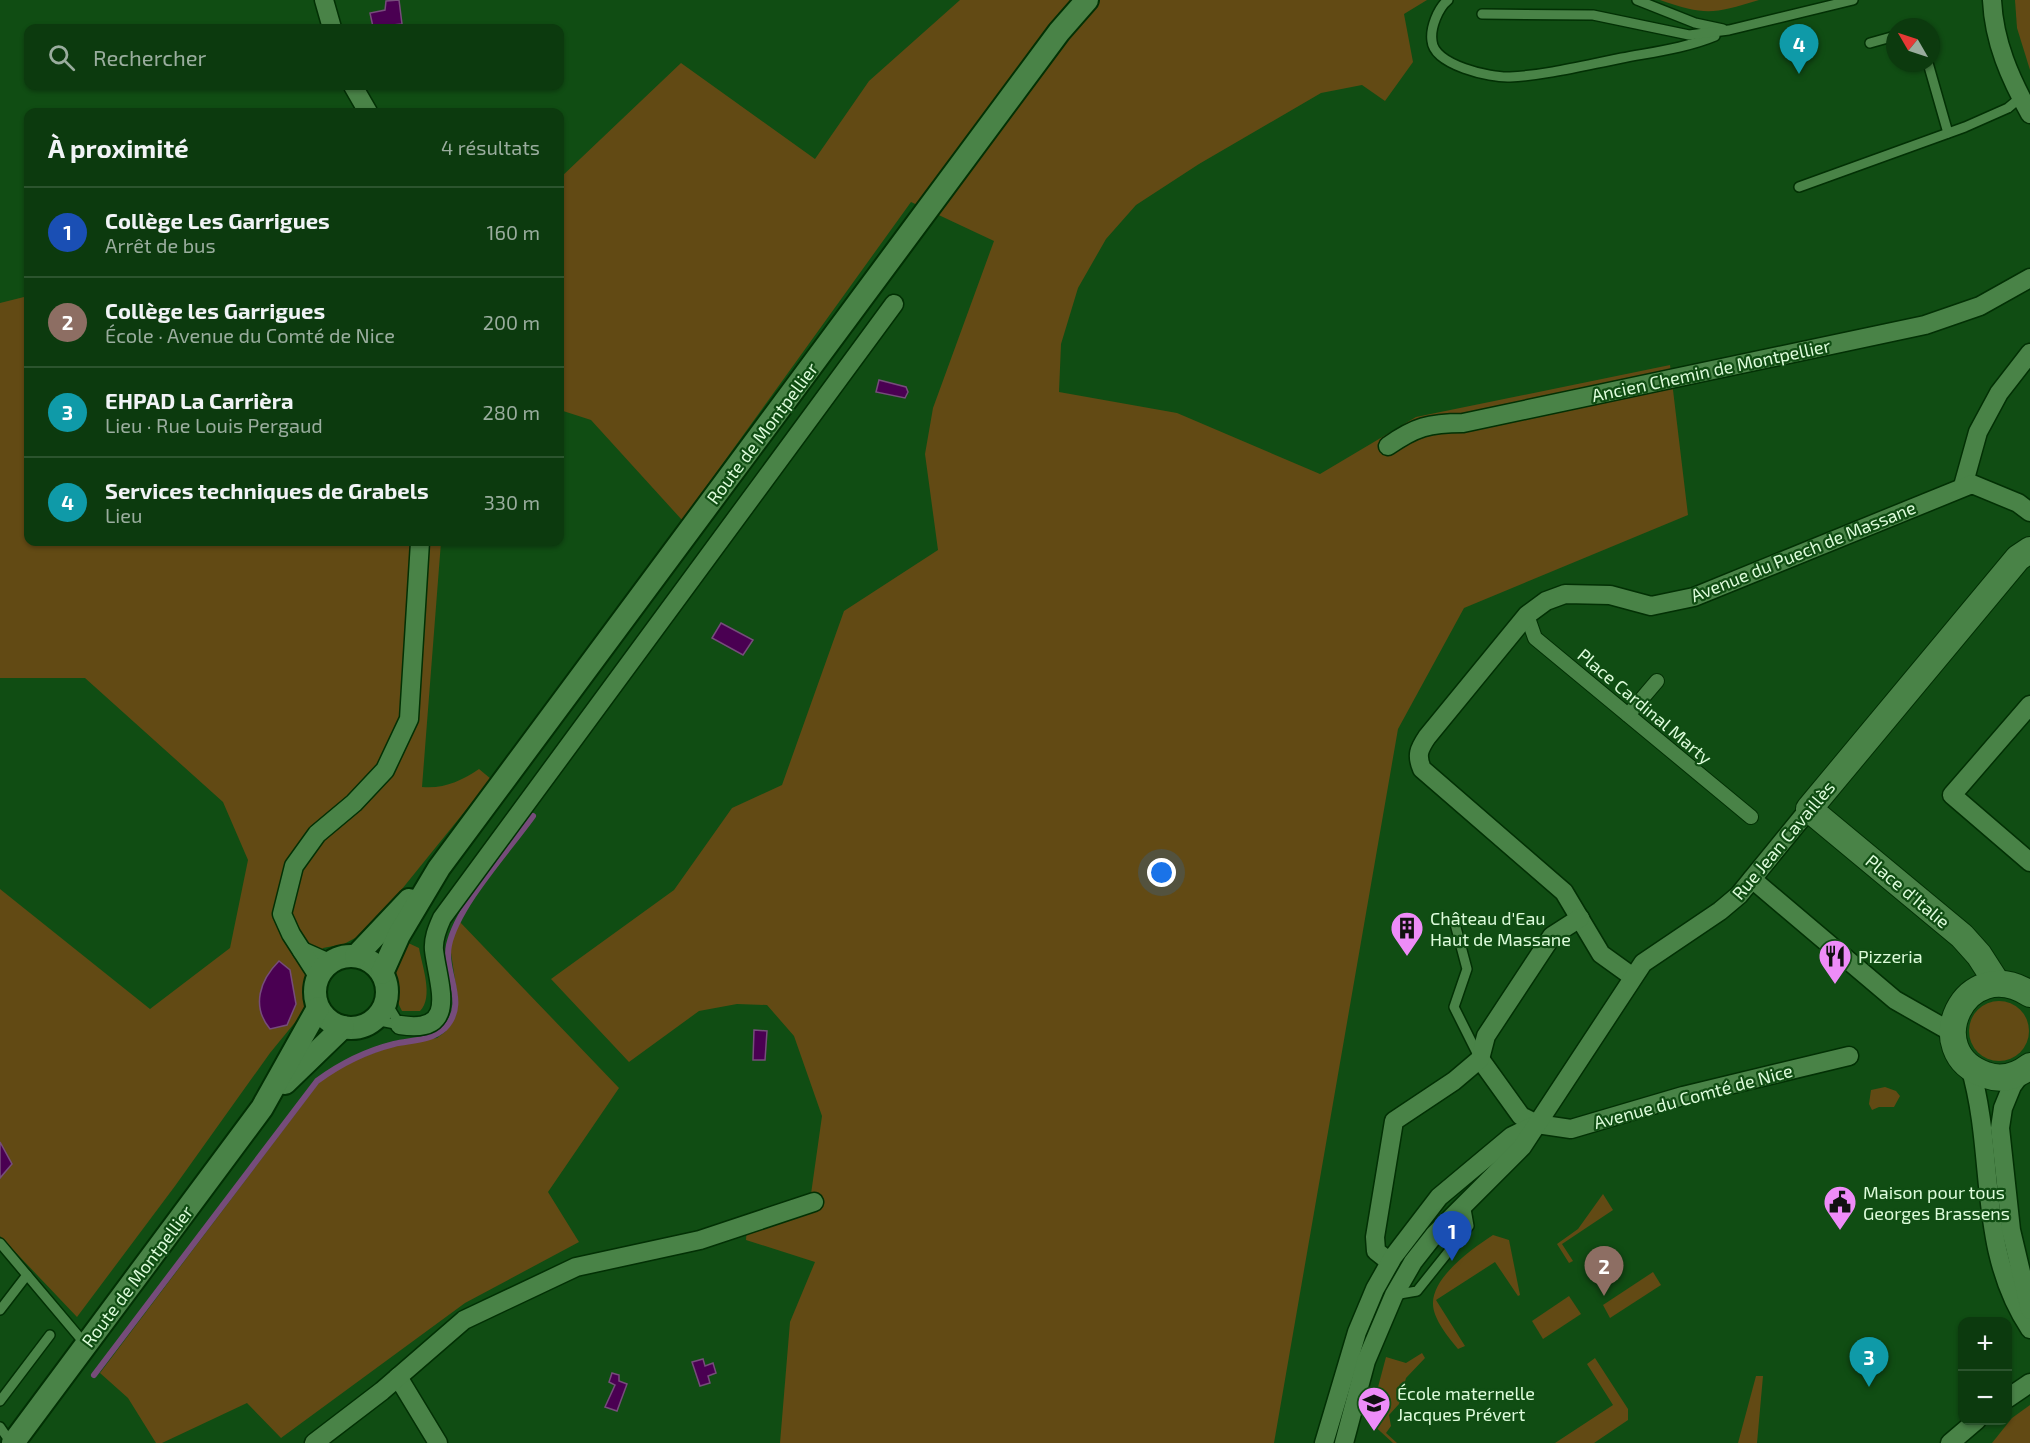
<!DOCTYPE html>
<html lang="fr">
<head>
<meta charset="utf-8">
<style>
  body { margin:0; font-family:"Exo 2",sans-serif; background:#1a451c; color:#f1f3f6 }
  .controls { position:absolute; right:18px; bottom:18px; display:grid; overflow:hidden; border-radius:12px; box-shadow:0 2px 4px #0004 }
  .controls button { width:54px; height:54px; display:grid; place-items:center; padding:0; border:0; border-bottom:2px solid #2c542e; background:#0c3a0e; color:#f1f3f6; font:30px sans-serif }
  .compass { position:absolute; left:1886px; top:18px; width:54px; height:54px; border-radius:50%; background:#0c3a0e; box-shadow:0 2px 4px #0004; rotate:309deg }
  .you { position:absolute; left:1162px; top:873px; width:21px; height:21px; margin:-15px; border:4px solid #fff; border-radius:50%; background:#1a73e8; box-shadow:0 0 0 9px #1a73e833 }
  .badge { display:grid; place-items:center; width:39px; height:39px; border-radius:50%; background:#8abfa5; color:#fff; font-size:20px; font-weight:700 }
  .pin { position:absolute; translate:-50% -50px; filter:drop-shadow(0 2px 3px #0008) }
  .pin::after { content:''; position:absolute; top:32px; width:21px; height:18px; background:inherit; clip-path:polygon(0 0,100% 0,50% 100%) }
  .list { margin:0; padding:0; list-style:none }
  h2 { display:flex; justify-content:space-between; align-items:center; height:78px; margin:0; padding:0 24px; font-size:26px }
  h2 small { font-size:20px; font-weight:400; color:#9aad9e }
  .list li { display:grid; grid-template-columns:39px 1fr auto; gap:18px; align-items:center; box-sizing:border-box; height:90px; padding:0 24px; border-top:2px solid #2c542e }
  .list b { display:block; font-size:22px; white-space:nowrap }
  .list p { margin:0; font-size:20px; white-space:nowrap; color:#9aad9e }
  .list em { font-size:20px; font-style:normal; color:#9aad9e }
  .icon { flex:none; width:33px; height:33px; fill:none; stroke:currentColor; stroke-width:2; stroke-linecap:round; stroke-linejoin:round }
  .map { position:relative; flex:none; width:2030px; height:1443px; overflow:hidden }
  .search { position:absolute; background:#0c3a0e; box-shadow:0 2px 4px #0004; left:24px; top:24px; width:540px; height:66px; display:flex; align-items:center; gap:15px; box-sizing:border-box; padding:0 21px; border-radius:12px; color:#9aad9e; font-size:22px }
  .panel { position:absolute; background:#0c3a0e; box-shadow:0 2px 4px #0004; left:24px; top:108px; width:540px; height:438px; border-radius:12px }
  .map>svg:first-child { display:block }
  .green { fill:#624a14 }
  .water { fill:#4a0052; stroke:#764c7b; stroke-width:1.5 }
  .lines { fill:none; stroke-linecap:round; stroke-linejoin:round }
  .stream { stroke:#764c7b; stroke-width:6 }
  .service-casing { stroke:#023004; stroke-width:12 }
  .pedestrian-casing { stroke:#023004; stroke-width:16 }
  .minor-casing { stroke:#023004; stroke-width:21 }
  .tertiary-casing { stroke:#023004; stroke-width:26 }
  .secondary-casing { stroke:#023004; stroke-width:28 }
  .service { stroke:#498347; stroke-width:9 }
  .pedestrian { stroke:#498347; stroke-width:14 }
  .minor { stroke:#498347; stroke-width:18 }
  .tertiary { stroke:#498347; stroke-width:22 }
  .secondary { stroke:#498347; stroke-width:26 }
  .labels { text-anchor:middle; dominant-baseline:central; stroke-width:4.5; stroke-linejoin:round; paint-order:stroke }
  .street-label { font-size:18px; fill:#ddfcdb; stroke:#104d13 }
  .poi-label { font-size:18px; fill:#ddfcdb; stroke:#104d13; text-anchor:start }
</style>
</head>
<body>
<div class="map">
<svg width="2030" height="1443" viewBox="0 0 2030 1443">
  <rect width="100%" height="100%" fill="#104d13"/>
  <g class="green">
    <polygon points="960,0 1427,0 1404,14 1413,62 1385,101 1362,85 1321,93 1199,164 1136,205 1106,239 1078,288 1061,344 1059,392 1177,413 1320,474 1416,417 1670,365 1688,515 1464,608 1398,729 1274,1443 780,1443 790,1322 815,1262 746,1240 748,1214 811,1194 822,1116 794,1036 767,1005 737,1004 699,1011 629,1062 551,979 674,890 732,808 782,785 844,611 938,550 925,454 933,408 994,241 911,202 682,520 591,420 560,410 560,178 681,63 815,159 869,81"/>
    <path d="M1660,0h99c-46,14 -53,16 -99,0z"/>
    <polygon points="2015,0 2030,0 2030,70 2017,28"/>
    <path d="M28,296v246h413l-19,245c22,2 39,-6 57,-18l12,10 -123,152 -24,13 -21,4 -18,28 1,33 -36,44 -95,133 -98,131 -77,-81v-347l150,120 80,-61 18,-88 -25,-58 -138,-124h-85v-375z"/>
    <polygon points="459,921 619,1088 548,1192 579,1242 465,1303 281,1438 247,1403 162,1443 156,1443 128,1398 100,1373 318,1084 338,1066 399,1044 437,1038 445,1032 455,1018 458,1000 450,946"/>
    <path d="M404,941l15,7c3,18 15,49 1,63h-18c-13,-24 -7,-46 2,-70z"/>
    <circle cx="1999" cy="1031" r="30"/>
    <polygon points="1885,1087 1896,1091 1900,1096 1894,1107 1879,1107 1872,1110 1869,1104 1871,1090"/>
    <polygon points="1603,1194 1613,1210 1562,1244 1573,1261 1569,1263 1557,1244 1578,1229"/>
    <path d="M1493,1235l16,5 11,55 -2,1 -23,-34 -59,38 29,46 -7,3c-9,-11 -25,-30 -25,-45 -1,-27 40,-56 60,-69z"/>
    <polygon points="1653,1272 1661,1285 1610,1318 1603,1305"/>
    <polygon points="1569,1296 1581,1314 1543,1339 1532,1321"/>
    <polygon points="1422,1353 1425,1358 1406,1378 1399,1404 1389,1415 1391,1426 1386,1433 1397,1443 1393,1443 1369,1421 1386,1357 1406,1363"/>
    <polygon points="1595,1358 1628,1409 1628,1420 1594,1443 1555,1443 1613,1405 1587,1364"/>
    <polygon points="1756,1376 1763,1376 1757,1443 1738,1443"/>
    <polygon points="2030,1405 2030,1443 1992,1443 2012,1418"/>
  </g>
  <g class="water">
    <polygon points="399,0 402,24 373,27 370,13 385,10 386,1"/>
    <polygon points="879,380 906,387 908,392 905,398 876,392"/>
    <polygon points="721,623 753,640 743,655 712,638"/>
    <path d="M279,961l11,9 6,34 -9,21 -17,4c-19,-23 -10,-49 9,-68z"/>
    <polygon points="754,1030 767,1031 765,1060 753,1060"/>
    <polygon points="0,1142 12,1164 0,1178"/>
    <polygon points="703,1359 705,1366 713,1363 716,1373 708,1376 710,1383 700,1386 692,1362"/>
    <polygon points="612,1373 619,1375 619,1381 627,1384 617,1411 605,1407 615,1385 609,1382"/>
  </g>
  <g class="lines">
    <path class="stream" d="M94,1375l223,-294c23,-17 49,-30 77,-37 18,-4 37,-3 51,-16 24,-25 -2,-55 4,-83 9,-40 59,-94 84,-129"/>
    <defs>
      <g id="service">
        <path d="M1448,0c-10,8 -18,28 -16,41 2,24 58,37 78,36 37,-2 76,-12 112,-19 31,-6 64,-10 93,-22"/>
        <polyline points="1637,0 1695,23 1723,29"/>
        <polyline points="1482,14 1593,15 1689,35 1729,30 1853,0"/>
        <polyline points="1870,43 1895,36"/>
        <polyline points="1928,63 1948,133"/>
        <polyline points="1799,187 1965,127 2008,108 2021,97"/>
        <polyline points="1454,920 1467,969 1454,1007 1478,1055"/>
        <polyline points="386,1002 400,1025"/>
        <polyline points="375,1020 400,1025"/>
        <polyline points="0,1243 86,1345"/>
        <polyline points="1394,1295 1417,1291 1469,1226 1465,1203"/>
        <polyline points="0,1310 27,1275"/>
        <polyline points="0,1401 50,1335"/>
        <polyline points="0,1427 11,1443"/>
      </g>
      <g id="pedestrian">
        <polyline points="1527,615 1535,638 1751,817"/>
        <polyline points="1628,715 1657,681"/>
      </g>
      <g id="minor">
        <polyline points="324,0 332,28"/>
        <path d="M1992,0c2,42 18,78 38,114"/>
        <polyline points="353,86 368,112"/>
        <path d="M1388,446c27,-19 41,-23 75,-23l462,-98 55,-19 50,-28"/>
        <polyline points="1963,486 1978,432 1999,393 2030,353"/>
        <polyline points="2030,705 1952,795 2030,862"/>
        <polyline points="1752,879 1895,1000 1953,1033"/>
        <polyline points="302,951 329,963"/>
        <polyline points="318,976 291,934 282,914 294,866 317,834 354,803 385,770 409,719 420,542"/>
        <path d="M1633,977l-32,-23 -37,-62 -142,-123c-6,-14 -3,-20 5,-32l100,-122 19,-14 19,-7 45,1 41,11 43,-9 278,-113 46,19 12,9"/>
        <path d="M400,1025c60,10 38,-40 34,-75 -1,-11 3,-21 8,-32l452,-614"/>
        <polyline points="1480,1059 1521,1116 1537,1124"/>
        <path d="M1970,1067c26,88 6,181 60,262"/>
        <polyline points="2023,1071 2012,1086 2003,1108 2000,1128 2011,1230 2030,1310"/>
        <polyline points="1390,1262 1376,1251 1375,1237 1394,1121 1454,1081 1480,1059 1486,1036 1552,936 1580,918"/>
        <polyline points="398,1377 438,1443"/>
        <polyline points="2008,1398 2030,1383"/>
        <polyline points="314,1443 382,1391 464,1320 576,1267 700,1240 814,1202"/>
        <polyline points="1324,1443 1357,1332 1375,1289 1393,1257 1439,1197 1512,1136 1537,1124 1571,1129 1683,1096 1849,1056"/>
        <polyline points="1344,1443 1366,1361 1394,1295 1413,1262 1435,1234 1522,1147 1643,963 1720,911 1739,895 1809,809"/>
        <polyline points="1950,1443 1977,1420"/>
      </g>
      <g id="tertiary">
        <circle cx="351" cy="992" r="36"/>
        <polyline points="356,956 409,900"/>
        <polyline points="382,973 399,935 439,868 1059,32 1087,0"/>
        <polyline points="285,1083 343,1027"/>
        <polyline points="13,1443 262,1108 318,1008"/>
      </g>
      <g id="secondary">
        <polyline points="1997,983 1979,955 1962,936 1809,809 2018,558 2030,550"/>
        <path d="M2030,994c-66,-42 -111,59 -44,81 16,6 31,1 44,-9"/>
      </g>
    </defs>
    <use href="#service" class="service-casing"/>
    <use href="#pedestrian" class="pedestrian-casing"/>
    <use href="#minor" class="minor-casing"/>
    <use href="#tertiary" class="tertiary-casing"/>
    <use href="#secondary" class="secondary-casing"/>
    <use href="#service" class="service"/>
    <use href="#pedestrian" class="pedestrian"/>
    <use href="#minor" class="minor"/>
    <use href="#tertiary" class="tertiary"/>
    <use href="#secondary" class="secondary"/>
  </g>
  <defs>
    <symbol id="building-pin" viewBox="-11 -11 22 30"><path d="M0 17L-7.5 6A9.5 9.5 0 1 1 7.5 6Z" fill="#ee8cf8" stroke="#104d13"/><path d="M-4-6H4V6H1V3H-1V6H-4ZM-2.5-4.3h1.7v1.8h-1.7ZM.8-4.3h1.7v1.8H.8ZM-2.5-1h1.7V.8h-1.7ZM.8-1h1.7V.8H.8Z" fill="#111"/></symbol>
    <symbol id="restaurant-pin" viewBox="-11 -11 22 30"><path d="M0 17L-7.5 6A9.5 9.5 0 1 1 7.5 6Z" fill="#ee8cf8" stroke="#104d13"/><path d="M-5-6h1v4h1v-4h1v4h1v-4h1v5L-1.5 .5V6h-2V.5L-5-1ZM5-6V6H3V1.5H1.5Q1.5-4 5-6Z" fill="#111"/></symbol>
    <symbol id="civic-pin" viewBox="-11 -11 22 30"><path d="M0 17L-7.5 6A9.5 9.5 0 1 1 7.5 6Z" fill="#ee8cf8" stroke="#104d13"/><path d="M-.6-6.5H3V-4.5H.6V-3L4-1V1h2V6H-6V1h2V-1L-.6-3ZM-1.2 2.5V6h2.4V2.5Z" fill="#111"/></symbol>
    <symbol id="school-pin" viewBox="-11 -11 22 30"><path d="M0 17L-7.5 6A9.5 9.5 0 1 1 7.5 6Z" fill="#ee8cf8" stroke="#104d13"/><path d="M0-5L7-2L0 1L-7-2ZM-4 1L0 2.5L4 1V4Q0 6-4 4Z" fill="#111"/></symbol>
  </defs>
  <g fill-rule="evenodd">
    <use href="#building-pin" x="1388" y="909" width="38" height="52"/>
    <use href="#restaurant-pin" x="1816" y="937" width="38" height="52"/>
    <use href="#civic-pin" x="1821" y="1183" width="38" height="52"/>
    <use href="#school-pin" x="1355" y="1384" width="38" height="52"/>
  </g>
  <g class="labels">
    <g class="street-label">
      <text transform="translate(1711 370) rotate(-12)">Ancien Chemin de Montpellier</text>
      <text transform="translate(762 433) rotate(-53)">Route de Montpellier</text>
      <text transform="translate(1803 551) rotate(-22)">Avenue du Puech de Massane</text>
      <text transform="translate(1645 706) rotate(40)">Place Cardinal Marty</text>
      <text transform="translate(1783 840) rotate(-50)">Rue Jean Cavaillès</text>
      <text transform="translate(1908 891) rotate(40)">Place d'Italie</text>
      <text transform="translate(1693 1096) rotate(-15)">Avenue du Comté de Nice</text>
      <text transform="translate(137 1276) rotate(-53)">Route de Montpellier</text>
    </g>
    <g class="poi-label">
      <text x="1430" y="918">Château d'Eau<tspan x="1430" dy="21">Haut de Massane</tspan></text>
      <text x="1858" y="956">Pizzeria</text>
      <text x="1863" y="1192">Maison pour tous<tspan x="1863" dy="21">Georges Brassens</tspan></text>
      <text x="1397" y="1393">École maternelle<tspan x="1397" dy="21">Jacques Prévert</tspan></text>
    </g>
  </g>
</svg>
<div class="controls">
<button>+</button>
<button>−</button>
</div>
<svg class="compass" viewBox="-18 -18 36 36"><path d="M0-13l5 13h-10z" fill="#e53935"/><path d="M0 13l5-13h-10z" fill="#9aad9e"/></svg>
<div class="you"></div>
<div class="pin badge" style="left:1452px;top:1261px;background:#1a4fb4">1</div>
<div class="pin badge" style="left:1604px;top:1296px;background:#8d6e63">2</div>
<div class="pin badge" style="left:1869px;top:1387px;background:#0f9aa8">3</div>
<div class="pin badge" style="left:1799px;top:74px;background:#0f9aa8">4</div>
<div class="search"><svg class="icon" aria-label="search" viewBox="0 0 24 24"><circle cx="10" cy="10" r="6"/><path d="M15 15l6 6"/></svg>Rechercher</div>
<section class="panel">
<h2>À proximité<small>4 résultats</small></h2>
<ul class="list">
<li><span class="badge" style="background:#1a4fb4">1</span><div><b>Collège Les Garrigues</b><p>Arrêt de bus</p></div><em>160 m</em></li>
<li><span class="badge" style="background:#8d6e63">2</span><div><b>Collège les Garrigues</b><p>École · Avenue du Comté de Nice</p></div><em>200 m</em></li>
<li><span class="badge" style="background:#0f9aa8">3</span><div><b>EHPAD La Carrièra</b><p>Lieu · Rue Louis Pergaud</p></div><em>280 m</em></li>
<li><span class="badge" style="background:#0f9aa8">4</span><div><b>Services techniques de Grabels</b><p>Lieu</p></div><em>330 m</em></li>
</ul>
</section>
</div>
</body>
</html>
